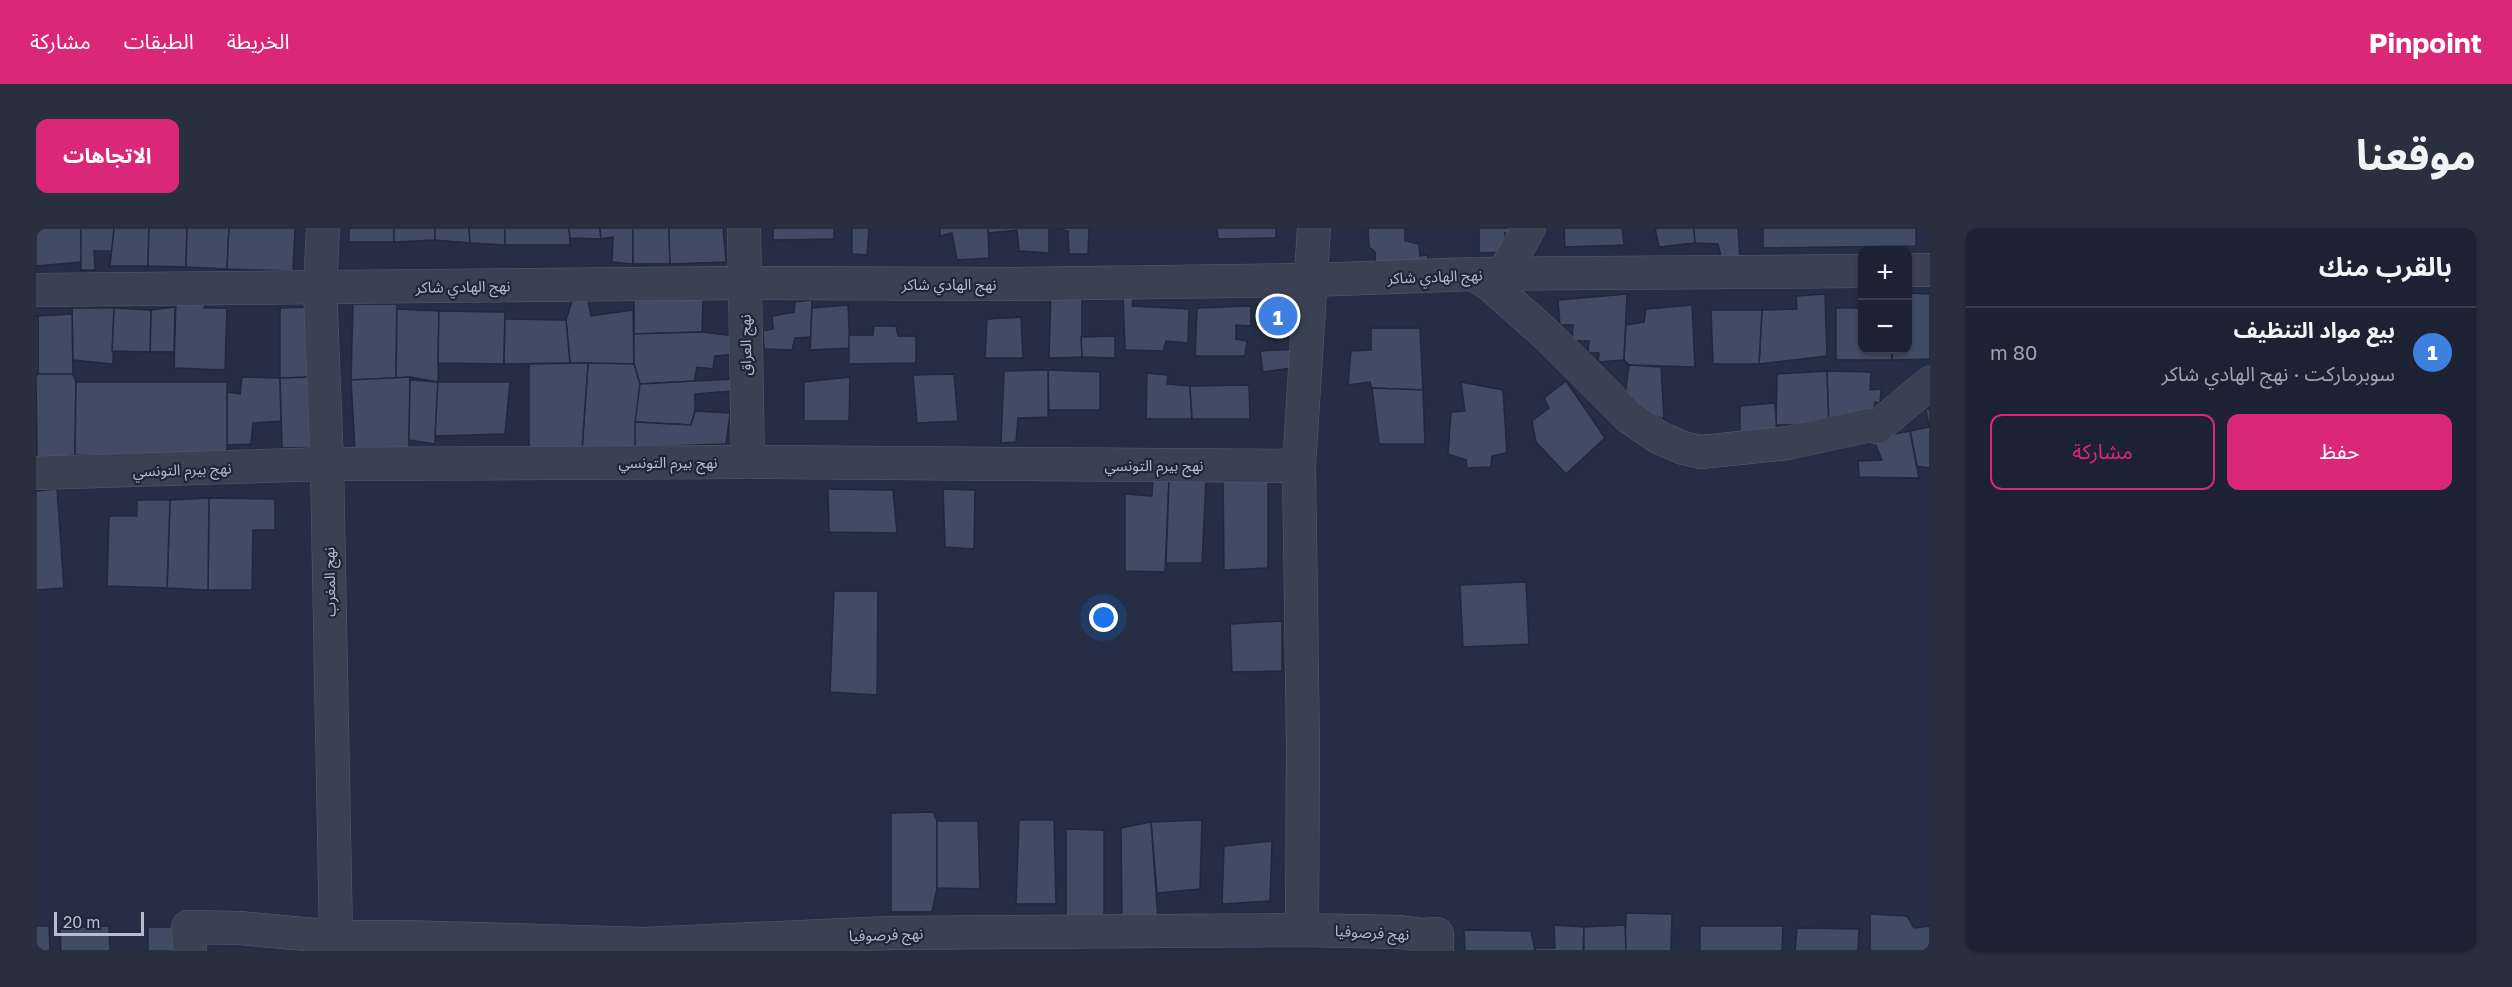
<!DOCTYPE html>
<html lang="ar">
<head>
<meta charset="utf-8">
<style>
  body { margin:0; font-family:"Golos Text","Noto Sans Arabic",sans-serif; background:#292f3f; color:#f1f3f6; direction:rtl }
  .controls { position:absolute; right:18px; top:18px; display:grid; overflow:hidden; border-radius:12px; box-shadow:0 2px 4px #0004 }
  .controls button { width:54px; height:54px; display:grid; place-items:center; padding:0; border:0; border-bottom:2px solid #3a3f4e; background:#1c2233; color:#f1f3f6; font:30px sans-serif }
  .scale { position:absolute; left:18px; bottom:15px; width:90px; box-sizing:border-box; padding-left:6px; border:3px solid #b7bdcd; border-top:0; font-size:16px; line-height:21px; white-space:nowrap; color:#b7bdcd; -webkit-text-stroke:4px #1f2639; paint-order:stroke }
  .you { position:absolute; left:1068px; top:390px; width:21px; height:21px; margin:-15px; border:4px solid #fff; border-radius:50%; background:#1a73e8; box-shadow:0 0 0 9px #1a73e833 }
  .badge { display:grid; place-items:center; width:39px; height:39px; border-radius:50%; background:#db2777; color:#fff; font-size:20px; font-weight:700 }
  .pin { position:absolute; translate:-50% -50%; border:3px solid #fff; box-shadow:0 2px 6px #0006 }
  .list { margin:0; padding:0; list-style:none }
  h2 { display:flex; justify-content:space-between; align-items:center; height:78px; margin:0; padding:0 24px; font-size:26px }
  h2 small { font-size:20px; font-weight:400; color:#a0a4ac }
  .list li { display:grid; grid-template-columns:39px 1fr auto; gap:18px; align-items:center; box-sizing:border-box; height:90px; padding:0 24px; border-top:2px solid #3a3f4e }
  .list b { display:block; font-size:22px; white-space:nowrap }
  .list p { margin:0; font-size:20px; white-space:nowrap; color:#a0a4ac }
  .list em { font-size:20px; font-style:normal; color:#a0a4ac }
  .actions { display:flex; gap:12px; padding:18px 24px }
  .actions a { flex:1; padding:14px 0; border:2px solid #db2777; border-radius:12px; text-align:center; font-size:21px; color:#db2777 }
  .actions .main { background:#db2777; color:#fff }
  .map { position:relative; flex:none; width:1894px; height:723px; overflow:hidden; direction:ltr; border-radius:12px }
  header { display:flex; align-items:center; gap:36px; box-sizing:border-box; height:84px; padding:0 30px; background:#db2777; color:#fff }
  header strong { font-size:28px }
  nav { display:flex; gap:33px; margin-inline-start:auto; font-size:21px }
  .intro { display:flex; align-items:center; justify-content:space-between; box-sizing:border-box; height:144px; padding:0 36px }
  h1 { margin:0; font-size:42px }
  .button { padding:15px 27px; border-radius:12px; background:#db2777; color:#fff; font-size:21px; font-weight:700 }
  main { display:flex; gap:36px; padding:0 36px }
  aside { flex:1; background:#1c2233; border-radius:12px; box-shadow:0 2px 4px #0004 }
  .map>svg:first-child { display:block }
  .building { fill:#424b64; stroke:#21283b; stroke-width:1.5 }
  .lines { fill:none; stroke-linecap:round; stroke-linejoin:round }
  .minor-casing { stroke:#555c6e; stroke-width:34 }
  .minor { stroke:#3a4153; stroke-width:33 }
  .labels { text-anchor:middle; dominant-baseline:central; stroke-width:4.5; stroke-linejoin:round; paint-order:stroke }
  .street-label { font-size:15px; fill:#b7bdcd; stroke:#1f2639 }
</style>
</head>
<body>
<header>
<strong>Pinpoint</strong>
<nav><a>الخريطة</a><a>الطبقات</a><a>مشاركة</a></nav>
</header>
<div class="intro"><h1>موقعنا</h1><a class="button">الاتجاهات</a></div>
<main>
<aside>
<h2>بالقرب منك<small></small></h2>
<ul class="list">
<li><span class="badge" style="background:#3f7fe0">1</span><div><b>بيع مواد التنظيف</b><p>سوبرماركت · نهج الهادي شاكر</p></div><em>80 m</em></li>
</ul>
<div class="actions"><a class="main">حفظ</a><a>مشاركة</a></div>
</aside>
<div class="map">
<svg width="1894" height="723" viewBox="0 0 1894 723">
  <rect width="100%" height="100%" fill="#252e44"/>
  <g class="building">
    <polygon points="0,0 45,0 46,34 0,38"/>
    <polygon points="45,0 78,0 77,23 58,23 59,42 45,42"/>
    <polygon points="78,0 113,0 112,38 74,38"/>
    <polygon points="113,0 151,0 150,39 112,38"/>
    <polygon points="151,0 193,0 191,41 150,39"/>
    <polygon points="193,0 259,0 257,43 191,41"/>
    <rect x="313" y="0" width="45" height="14"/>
    <polygon points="358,0 399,0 399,12 358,14"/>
    <polygon points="399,0 433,0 434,15 399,12"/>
    <polygon points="433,0 469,0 469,17 434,15"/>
    <polygon points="469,0 533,0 534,17 469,17"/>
    <polygon points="533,0 564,0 565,11 534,10"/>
    <polygon points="564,0 597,0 597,36 576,34 577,9 565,11"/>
    <polygon points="597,0 633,0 634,36 597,36"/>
    <polygon points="633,0 687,0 690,34 634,36"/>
    <polygon points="737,0 798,0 798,11 737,12"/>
    <polygon points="816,0 833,0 831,27 816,26"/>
    <polygon points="904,0 952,0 953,30 921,32 916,5 904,8"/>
    <polygon points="952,0 1013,0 1013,25 983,23 981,2 952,5"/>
    <polygon points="1019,0 1053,0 1052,26 1033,26 1032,3"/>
    <polygon points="1181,0 1240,0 1240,10 1182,11"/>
    <polygon points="1332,0 1369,0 1369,13 1383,16 1384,28 1392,27 1391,41 1340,44 1339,24 1333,19"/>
    <polygon points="1443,0 1484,0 1484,8 1469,5 1469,24 1443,25"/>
    <polygon points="1528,0 1586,0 1588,17 1529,19"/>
    <polygon points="1658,0 1659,15 1623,19 1619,0"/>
    <polygon points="1658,0 1702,0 1704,33 1686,32 1682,16 1659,15"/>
    <polygon points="1727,0 1880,0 1880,18 1727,20"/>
    <polygon points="1046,59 1046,129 1013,130 1015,60"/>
    <polygon points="1872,65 1894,66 1894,131 1856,132 1856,122 1872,122"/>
    <polygon points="1591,66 1588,132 1562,134 1563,125 1552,125 1553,113 1536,113 1537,97 1524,97 1522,72"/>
    <polygon points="1789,66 1791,128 1723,136 1726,82 1761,81 1760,68"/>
    <polygon points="1098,67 1096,78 1153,81 1152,115 1130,113 1127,123 1089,122 1087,68"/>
    <polygon points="667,70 666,104 598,106 598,71"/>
    <polygon points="140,71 171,72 168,80 191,80 189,142 138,140"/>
    <polygon points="552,72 555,88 597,82 598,136 534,135 530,92 536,73"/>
    <polygon points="776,72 775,109 759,110 756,122 728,121 727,103 737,101 736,88 758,84 759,74"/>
    <polygon points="1228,75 1261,75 1259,108 1226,107"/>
    <polygon points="317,76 361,76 360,150 315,152"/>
    <polygon points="812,77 814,120 774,122 776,80"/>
    <polygon points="1656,77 1659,139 1593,137 1588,132 1590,97 1608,94 1610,81"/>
    <polygon points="1215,78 1215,98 1200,97 1200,111 1211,113 1209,128 1159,128 1161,80"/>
    <polygon points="139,79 138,124 114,124 115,82"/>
    <polygon points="277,79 278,149 244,150 244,80"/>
    <polygon points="36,80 78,80 77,136 37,132"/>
    <polygon points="78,80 115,82 114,124 76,123"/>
    <polygon points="1800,80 1826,80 1826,122 1856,122 1856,132 1800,132"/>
    <polygon points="361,81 403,83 402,154 374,149 360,150"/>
    <polygon points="1675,82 1726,82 1723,136 1677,136"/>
    <polygon points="403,83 469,84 468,136 402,135"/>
    <polygon points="36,86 37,146 2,146 2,88"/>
    <rect x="0" y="88" width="2" height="58"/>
    <polygon points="985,89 987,130 949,130 951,91"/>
    <polygon points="469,91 530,92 534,135 468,136"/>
    <polygon points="838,98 860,98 862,108 880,108 880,135 813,136 813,107 837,107"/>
    <polygon points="1335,100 1384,100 1387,162 1336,160 1334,154 1312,157 1315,123 1335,122"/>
    <polygon points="666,104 699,108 699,126 679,128 677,141 661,139 658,153 604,156 598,136 598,106"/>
    <polygon points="1079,108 1079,130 1046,129 1045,109"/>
    <polygon points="1262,121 1262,139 1227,144 1224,123"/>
    <polygon points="552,135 598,136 604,156 599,219 546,222"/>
    <polygon points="552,135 546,222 493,222 493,136"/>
    <polygon points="1593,137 1625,139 1628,191 1588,175"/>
    <polygon points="1012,142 1064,144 1064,182 1013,182"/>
    <polygon points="1012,142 1012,189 982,190 980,214 965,215 968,143"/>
    <polygon points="1791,143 1793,197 1740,197 1741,146"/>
    <polygon points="1791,143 1835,144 1834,162 1845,161 1844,176 1839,174 1837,189 1793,197"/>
    <polygon points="1111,145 1132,147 1131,156 1154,158 1156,191 1110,191"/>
    <polygon points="2,146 37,146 40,154 39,227 1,231 0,148"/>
    <polygon points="918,146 922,193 881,195 877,147"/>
    <polygon points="206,149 244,150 245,193 217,195 215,216 191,217 191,164 204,166"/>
    <polygon points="278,149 278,220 246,220 244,150"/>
    <polygon points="374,149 373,221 319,223 315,152"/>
    <polygon points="814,149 813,193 768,193 768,154"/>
    <polygon points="697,151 698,163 659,166 659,183 655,197 599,194 604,156"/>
    <polygon points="374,152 402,154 399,216 373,212"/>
    <polygon points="1530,153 1569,210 1530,246 1500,214 1496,193 1513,180 1508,170"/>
    <polygon points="40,154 191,154 191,227 39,227"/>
    <polygon points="402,154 474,154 469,206 399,208"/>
    <polygon points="1425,154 1467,162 1471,225 1456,228 1455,239 1431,240 1430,232 1412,226 1415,184 1429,183"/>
    <polygon points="1213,157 1214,191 1156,191 1154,158"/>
    <polygon points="1336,160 1387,162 1389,216 1343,216"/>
    <polygon points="1739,175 1741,208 1704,207 1704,178"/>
    <polygon points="1890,181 1894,181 1894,240 1881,238 1874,203 1893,199"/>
    <polygon points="659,183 694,185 690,216 599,219 599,194 655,197"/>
    <polygon points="1874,203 1883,250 1823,249 1822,233 1846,232 1837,210"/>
    <polygon points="1232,248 1232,340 1188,342 1187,250"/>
    <polygon points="1117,250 1133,253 1129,344 1089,343 1089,266 1116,268"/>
    <polygon points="1133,253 1170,253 1166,335 1130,335"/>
    <polygon points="21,261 28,360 0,362 0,263"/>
    <polygon points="792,261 857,262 861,305 793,304"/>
    <polygon points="907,261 939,262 938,321 909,319"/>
    <polygon points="173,270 239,271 239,302 217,302 216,362 172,362"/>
    <polygon points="173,270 172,362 131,360 134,272"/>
    <polygon points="101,272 134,272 131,360 71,358 73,288 101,288"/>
    <polygon points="1490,354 1493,416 1427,419 1424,357"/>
    <polygon points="798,363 842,363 841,467 794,464"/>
    <polygon points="1246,393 1246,443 1196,444 1194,396"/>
    <polygon points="897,584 901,593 901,660 896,684 855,684 855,585"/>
    <polygon points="983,592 1018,592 1020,676 980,676"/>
    <polygon points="1166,592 1164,661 1121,665 1115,594"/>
    <polygon points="901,593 942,593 944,661 901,660"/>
    <polygon points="1115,594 1122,692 1086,691 1085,600"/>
    <polygon points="1030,601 1068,602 1068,690 1030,690"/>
    <polygon points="1236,613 1234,673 1186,676 1188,618"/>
    <polygon points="1590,685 1636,686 1635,723 1589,723"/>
    <polygon points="1834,686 1871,688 1878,700 1894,698 1894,723 1834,723"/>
    <polygon points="1518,697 1548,699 1547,723 1499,723 1499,720 1519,720"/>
    <polygon points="1589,697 1590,723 1548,723 1548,699"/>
    <polygon points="0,698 13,698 14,723 0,723"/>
    <polygon points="73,698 74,723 25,723 24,700"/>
    <polygon points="1664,698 1747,698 1746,723 1664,723"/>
    <rect x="112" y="699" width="26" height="24"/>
    <polygon points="1761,700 1823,701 1822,723 1759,723"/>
    <polygon points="1428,702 1495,703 1499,723 1429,723"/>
  </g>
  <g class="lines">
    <defs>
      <g id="minor">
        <polyline points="287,0 284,59 291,236 300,709"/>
        <polyline points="708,0 712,234"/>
        <polyline points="1872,42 1894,42"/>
        <polyline points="1438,46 1456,58 1512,108 1593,189 1622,209 1647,220 1665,224 1752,215 1835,197 1841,199 1894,155"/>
        <polyline points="1467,46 1493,0"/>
        <polyline points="0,62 708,55 973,56 1276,52 1438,46 1826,43"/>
        <polyline points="0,245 291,236 712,234 1263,238"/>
        <polyline points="1266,702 1267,518 1263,238 1278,0"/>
        <polyline points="154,723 152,699 204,700 300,709 368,709 608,716 852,705 1266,702 1364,704 1386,707 1401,706 1401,723"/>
      </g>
    </defs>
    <use href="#minor" class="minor-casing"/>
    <use href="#minor" class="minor"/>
  </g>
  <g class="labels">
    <g class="street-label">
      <text transform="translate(1399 48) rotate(-2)">نهج الهادي شاكر</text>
      <text x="913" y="56">نهج الهادي شاكر</text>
      <text transform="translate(427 58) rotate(-1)">نهج الهادي شاكر</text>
      <text transform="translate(709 117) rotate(-91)">نهج العراق</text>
      <text x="632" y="234">نهج بيرم التونسي</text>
      <text x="1118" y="237">نهج بيرم التونسي</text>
      <text transform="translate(146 241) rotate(-2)">نهج بيرم التونسي</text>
      <text transform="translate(293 354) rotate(-91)">نهج المغرب</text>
      <text transform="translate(1336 704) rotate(3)">نهج فرصوفيا</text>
      <text transform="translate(850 706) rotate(-2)">نهج فرصوفيا</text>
    </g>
  </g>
</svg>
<div class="controls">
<button>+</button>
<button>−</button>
</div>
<div class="scale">20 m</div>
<div class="you"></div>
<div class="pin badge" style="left:1242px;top:88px;background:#3f7fe0">1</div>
</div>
</main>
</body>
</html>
